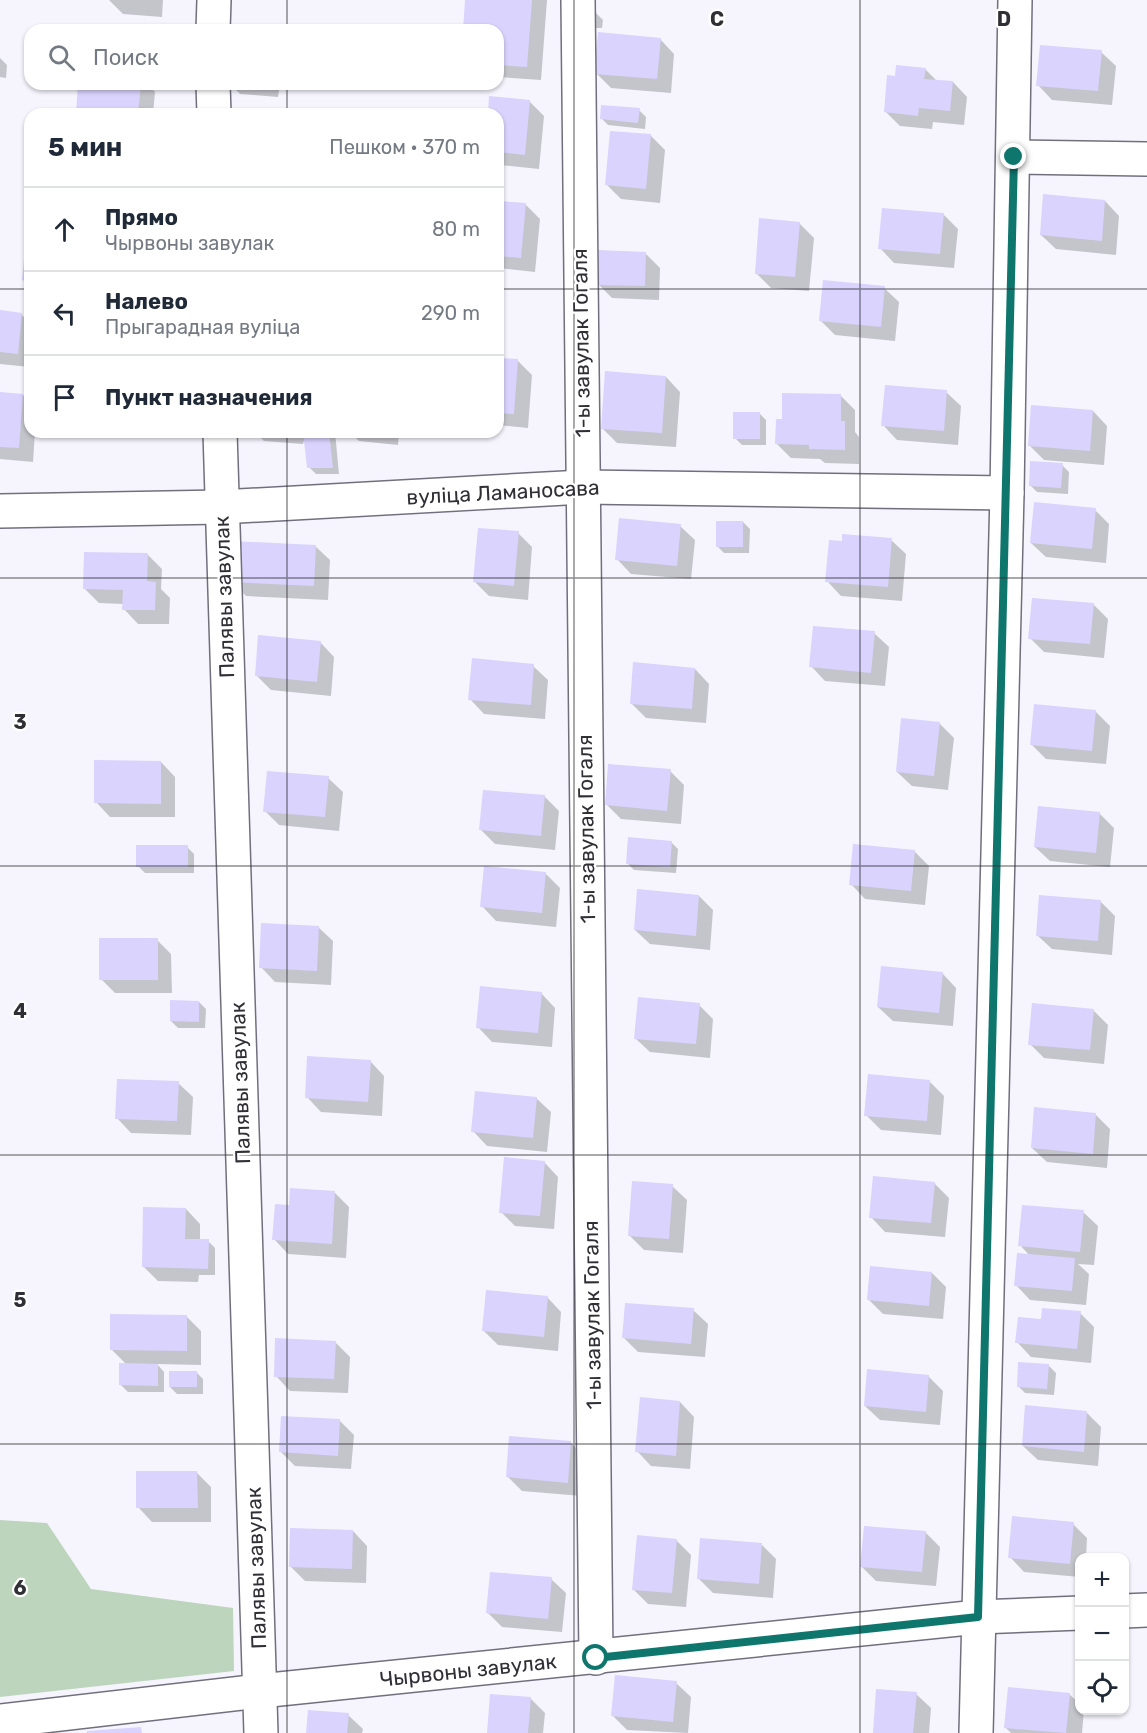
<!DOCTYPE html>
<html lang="ru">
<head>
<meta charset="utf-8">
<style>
  body { margin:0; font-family:Rubik,sans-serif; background:#f2f2f3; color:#1f2937 }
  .controls { position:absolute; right:18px; bottom:18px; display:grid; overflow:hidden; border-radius:12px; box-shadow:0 2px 4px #0004 }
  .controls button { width:54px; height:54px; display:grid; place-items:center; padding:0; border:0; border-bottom:2px solid #e0e1e3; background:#fff; color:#1f2937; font:30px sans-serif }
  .stop { position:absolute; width:18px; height:18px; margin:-14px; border:4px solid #0f766e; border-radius:50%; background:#fff }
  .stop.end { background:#0f766e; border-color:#fff; box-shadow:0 2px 6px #0008 }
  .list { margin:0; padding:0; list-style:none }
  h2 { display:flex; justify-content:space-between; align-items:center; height:78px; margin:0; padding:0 24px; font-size:26px }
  h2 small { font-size:20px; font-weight:400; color:#747a83 }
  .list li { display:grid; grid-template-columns:39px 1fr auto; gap:18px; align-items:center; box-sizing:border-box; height:84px; padding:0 24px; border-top:2px solid #e0e1e3 }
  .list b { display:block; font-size:22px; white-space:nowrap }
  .list p { margin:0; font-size:20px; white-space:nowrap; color:#747a83 }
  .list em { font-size:20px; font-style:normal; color:#747a83 }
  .icon { flex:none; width:33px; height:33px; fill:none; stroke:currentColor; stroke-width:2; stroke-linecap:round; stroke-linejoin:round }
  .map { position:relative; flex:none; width:1147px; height:1733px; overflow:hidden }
  .search { position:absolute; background:#fff; box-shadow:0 2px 4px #0004; left:24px; top:24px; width:480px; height:66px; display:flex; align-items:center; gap:15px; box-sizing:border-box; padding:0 21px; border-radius:18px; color:#747a83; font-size:22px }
  .panel { position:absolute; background:#fff; box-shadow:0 2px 4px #0004; left:24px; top:108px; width:480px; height:330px; border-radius:18px }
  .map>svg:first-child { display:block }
  .green { fill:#bcd5bc }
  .shadow { fill:#0003 }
  .building { fill:#d9d3fd }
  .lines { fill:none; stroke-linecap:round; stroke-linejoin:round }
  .minor-casing { stroke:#716f7d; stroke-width:36 }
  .minor { stroke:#fff; stroke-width:33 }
  .route { stroke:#0f766e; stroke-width:8 }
  .grid { fill:none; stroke:#302f35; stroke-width:1.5; stroke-opacity:0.55 }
  .labels { text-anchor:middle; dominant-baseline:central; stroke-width:4.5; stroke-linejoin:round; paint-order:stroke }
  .street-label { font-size:21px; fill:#302f35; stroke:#fff }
  .grid-label { font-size:20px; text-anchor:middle; font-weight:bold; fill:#302f35; stroke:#fff; stroke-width:4.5; stroke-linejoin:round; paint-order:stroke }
</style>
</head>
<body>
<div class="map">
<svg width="1147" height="1733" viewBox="0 0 1147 1733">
  <rect width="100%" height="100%" fill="#f6f5fe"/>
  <polygon class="green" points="0,1520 47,1523 91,1589 233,1608 234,1671 0,1697"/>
  <g class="shadow">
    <polygon points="109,0 163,0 162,17 123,14"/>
    <polygon points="467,0 547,0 541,80 498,77 498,30 465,30"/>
    <polygon points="589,13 596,13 603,20 602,28 595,28 588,21"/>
    <polygon points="660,39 674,54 671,93 611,88 596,73"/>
    <polygon points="1101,52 1116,66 1112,105 1052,100 1038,85"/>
    <polygon points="0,58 7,65 6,78 0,77"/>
    <polygon points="925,69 937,81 953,82 967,97 964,125 933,122 932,129 900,126 885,111 896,78"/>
    <polygon points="80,84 147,84 155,92 153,114 80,114 77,112"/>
    <polygon points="230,84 280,84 278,97 240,94"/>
    <polygon points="529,101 544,116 539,169 500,165 498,163 498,114 489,114"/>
    <polygon points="639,110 646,117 645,129 608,125 601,118"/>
    <polygon points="650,135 665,150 660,203 621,199 607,185"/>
    <polygon points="1105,201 1119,216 1116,255 1056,249 1041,235"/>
    <polygon points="498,202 525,204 540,219 535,272 498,268"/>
    <polygon points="943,214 958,229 954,268 894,263 880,248"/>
    <polygon points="799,223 814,238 809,291 771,288 756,273"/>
    <polygon points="30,242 30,287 23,280"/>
    <polygon points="646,254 660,268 659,300 612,298 598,284"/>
    <polygon points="884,288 899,302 895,341 835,335 821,321"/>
    <polygon points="0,312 21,314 30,323 30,367 0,364"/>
    <polygon points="498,359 518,361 532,375 528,428 498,425"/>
    <polygon points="666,377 680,392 676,447 617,443 602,428"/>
    <polygon points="946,392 961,406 958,445 897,440 883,425"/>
    <polygon points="0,393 23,395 30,403 30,432 35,432 33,462 0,459"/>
    <polygon points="841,396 855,410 855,432 859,437 859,464 825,463 820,459 791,458 776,443 783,421"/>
    <polygon points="1093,411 1107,426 1104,465 1044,460 1029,445"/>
    <polygon points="759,413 766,420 766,445 742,445 735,438"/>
    <polygon points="255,432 335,432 339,474 316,474 309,467 305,437 303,444 264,441"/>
    <polygon points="350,432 399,432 398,445 359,441"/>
    <polygon points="1062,465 1069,472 1068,494 1037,492 1030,485"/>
    <polygon points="1095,510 1109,524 1106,563 1046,557 1031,543"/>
    <polygon points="743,522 750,529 749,553 724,553 717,546"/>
    <polygon points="680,526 695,540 691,579 631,574 617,559"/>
    <polygon points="518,533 532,547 528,600 489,596 475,582"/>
    <polygon points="891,540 906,554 902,601 841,596 827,581"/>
    <polygon points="315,546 330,560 328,600 246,596 232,582"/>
    <polygon points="147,554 162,569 161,589 170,598 169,624 138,624 124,609 124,604 99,603 85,589"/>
    <polygon points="1094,605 1108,619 1104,658 1044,652 1030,638"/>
    <polygon points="874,633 889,647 885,686 825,681 811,666"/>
    <polygon points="320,642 334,657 331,696 271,690 256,675"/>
    <polygon points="533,666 548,680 545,719 484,714 470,699"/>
    <polygon points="695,669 709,684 706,723 646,718 631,703"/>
    <polygon points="1095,711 1110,726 1106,764 1046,759 1032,745"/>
    <polygon points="939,723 954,738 948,790 912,786 897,772"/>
    <polygon points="161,762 175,777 175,817 110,817 96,802"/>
    <polygon points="670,771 684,785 681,824 621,819 606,804"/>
    <polygon points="328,778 343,792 339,831 279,825 265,811"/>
    <polygon points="544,796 559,811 555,850 495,844 481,830"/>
    <polygon points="1099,813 1114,828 1110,867 1050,861 1035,847"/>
    <polygon points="671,842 678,849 676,873 634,870 627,863"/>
    <polygon points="187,847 194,854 194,873 145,873 138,866"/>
    <polygon points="914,851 929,866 925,905 865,899 851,884"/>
    <polygon points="545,873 560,888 556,927 496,921 482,906"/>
    <polygon points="699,896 713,910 710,950 650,944 635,930"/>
    <polygon points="1101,902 1115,916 1112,955 1052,949 1037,935"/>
    <polygon points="318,927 333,941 331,985 275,982 261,967"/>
    <polygon points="157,940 171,954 172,993 115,993 101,979"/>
    <polygon points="942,973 956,988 953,1026 893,1021 878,1007"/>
    <polygon points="541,993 555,1008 552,1047 492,1042 478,1027"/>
    <polygon points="199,1002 206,1009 205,1028 178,1028 171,1021"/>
    <polygon points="699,1005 713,1019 710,1058 650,1052 635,1038"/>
    <polygon points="1093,1010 1108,1025 1104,1064 1044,1058 1030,1044"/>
    <polygon points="370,1061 384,1076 382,1116 321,1112 307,1097"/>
    <polygon points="930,1082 944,1096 941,1135 881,1130 866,1115"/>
    <polygon points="178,1083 193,1097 191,1135 131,1133 117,1118"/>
    <polygon points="536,1098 551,1112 547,1152 487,1146 473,1131"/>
    <polygon points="1096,1115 1110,1129 1107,1168 1047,1162 1032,1148"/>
    <polygon points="544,1162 558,1177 554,1229 515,1226 501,1212"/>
    <polygon points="934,1183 949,1198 945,1237 885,1232 871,1217"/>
    <polygon points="672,1186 687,1200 683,1253 644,1250 629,1235"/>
    <polygon points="335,1193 349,1207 346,1258 288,1254 274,1239 291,1207"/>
    <polygon points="186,1209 200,1224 200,1241 208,1241 215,1248 215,1275 199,1275 198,1282 158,1281 143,1266"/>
    <polygon points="1083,1212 1098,1226 1094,1265 1078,1264 1089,1274 1086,1305 1030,1300 1016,1285 1030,1256 1020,1245"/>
    <polygon points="932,1273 946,1287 943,1319 883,1314 869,1300"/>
    <polygon points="547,1297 561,1312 558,1351 498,1345 484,1331"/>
    <polygon points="693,1310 708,1324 705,1357 638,1352 624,1338"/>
    <polygon points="1080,1313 1094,1327 1091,1363 1031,1357 1017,1342 1042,1321"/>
    <polygon points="186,1316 201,1331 201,1365 157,1364 164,1372 164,1392 128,1392 121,1385 127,1365 111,1349"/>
    <polygon points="335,1342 350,1357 348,1393 290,1391 276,1376"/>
    <polygon points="1049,1366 1056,1373 1054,1395 1025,1393 1018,1386"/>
    <polygon points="196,1372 203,1379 203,1394 177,1394 170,1387"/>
    <polygon points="928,1376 943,1391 940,1425 880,1420 865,1406"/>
    <polygon points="680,1402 694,1417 690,1469 651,1466 637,1451"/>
    <polygon points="1087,1413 1101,1427 1098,1466 1038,1460 1023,1446"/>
    <polygon points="339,1420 354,1435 351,1469 295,1466 281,1452"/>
    <polygon points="571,1443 585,1457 582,1496 522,1491 507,1476"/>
    <polygon points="197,1473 211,1487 211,1522 152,1522 138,1507"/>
    <polygon points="1073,1524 1087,1538 1086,1558 1080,1558 1080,1577 1024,1572 1010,1557"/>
    <polygon points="353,1531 367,1546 366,1583 305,1581 291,1567"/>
    <polygon points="925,1532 940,1547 936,1586 876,1581 861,1566"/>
    <polygon points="676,1540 691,1555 686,1607 648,1604 633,1589"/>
    <polygon points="762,1545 776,1559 773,1598 713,1593 698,1578"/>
    <polygon points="551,1579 566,1593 562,1632 502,1627 487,1612"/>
    <polygon points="676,1683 691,1697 688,1733 627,1730 613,1716"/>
    <polygon points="916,1694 931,1708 929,1733 874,1733"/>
    <polygon points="1069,1694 1080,1704 1080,1710 1084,1710 1082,1733 1011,1733 1006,1728"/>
    <polygon points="530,1698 545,1713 543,1733 488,1733"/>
    <polygon points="348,1715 363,1729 362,1733 308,1733"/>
  </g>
  <g class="building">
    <polygon points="465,0 532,0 527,67 498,65 498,30 463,30"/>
    <polygon points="229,25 270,28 270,30 228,30"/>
    <polygon points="598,32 661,38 657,79 594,74"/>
    <polygon points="1040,45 1102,50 1098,91 1036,86"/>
    <polygon points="896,65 926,68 924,79 953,81 950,111 919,108 918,116 884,112 887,75 895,76"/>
    <polygon points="78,84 141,84 138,114 76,112"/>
    <polygon points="489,96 530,100 525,155 498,152 498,114 488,114"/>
    <polygon points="601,105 640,108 638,123 600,119"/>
    <polygon points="610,131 651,134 646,189 605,185"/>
    <polygon points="1043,194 1105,200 1102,241 1040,235"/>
    <polygon points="498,201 526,203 521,258 498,256"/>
    <polygon points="882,208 944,213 940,254 878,249"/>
    <polygon points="759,218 800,222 795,277 755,274"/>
    <polygon points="26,240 30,240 30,281 22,280"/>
    <polygon points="598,250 646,252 645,286 596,285"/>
    <polygon points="823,280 885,286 881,327 819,321"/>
    <polygon points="0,310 22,313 18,354 0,352"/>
    <polygon points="498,358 518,359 514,414 498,413"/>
    <polygon points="605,371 666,376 662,433 601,429"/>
    <polygon points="885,385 947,390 944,431 881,426"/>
    <polygon points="0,392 23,394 19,448 0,447"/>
    <polygon points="782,393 841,394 841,421 845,421 845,450 809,449 809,445 775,444 776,419 782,419"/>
    <polygon points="1031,405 1093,410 1090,451 1028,446"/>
    <rect x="733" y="412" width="27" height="27"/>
    <polygon points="303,432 329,432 333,468 307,468"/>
    <polygon points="1030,461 1063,463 1061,488 1029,486"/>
    <polygon points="1034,502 1096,508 1092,549 1030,543"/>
    <polygon points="619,518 681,524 677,566 615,560"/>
    <rect x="716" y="521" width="27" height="26"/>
    <polygon points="478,528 519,531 514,586 473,582"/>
    <polygon points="842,534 892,538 888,587 825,582 829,540 842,541"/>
    <polygon points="232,541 316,545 314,586 230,582"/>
    <polygon points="84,552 148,553 147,581 156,582 155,610 122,610 123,590 83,589"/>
    <polygon points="1032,598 1094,603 1090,644 1028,639"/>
    <polygon points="813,626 875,631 871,673 809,667"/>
    <polygon points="258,635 321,641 317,682 255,676"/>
    <polygon points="472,658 534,664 531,705 468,700"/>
    <polygon points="633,662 695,668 692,709 630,704"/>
    <polygon points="1034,704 1096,710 1092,751 1030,745"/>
    <polygon points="901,718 940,722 934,776 896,772"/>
    <polygon points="94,760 161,761 161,804 94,803"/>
    <polygon points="608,764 671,769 667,811 605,805"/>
    <polygon points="267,771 329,776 325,817 263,812"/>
    <polygon points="483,790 545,795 541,836 479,830"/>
    <polygon points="1038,806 1100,812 1096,853 1034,847"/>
    <polygon points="628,837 672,841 670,867 626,864"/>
    <polygon points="853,844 915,850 911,891 849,885"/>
    <rect x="136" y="845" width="52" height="22"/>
    <polygon points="484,866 546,872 542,913 480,907"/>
    <polygon points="637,889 699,895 696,936 634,930"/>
    <polygon points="1039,895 1101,900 1098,941 1036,936"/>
    <polygon points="261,923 319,926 317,971 259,968"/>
    <rect x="99" y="938" width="59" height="42"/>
    <polygon points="881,966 943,972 939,1013 877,1007"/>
    <polygon points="480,986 542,992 538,1033 476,1028"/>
    <polygon points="638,997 700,1003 696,1044 634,1039"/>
    <polygon points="170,1000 199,1001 199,1022 170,1021"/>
    <polygon points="1032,1003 1094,1009 1090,1050 1028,1045"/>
    <polygon points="307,1056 371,1060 368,1102 305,1098"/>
    <polygon points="868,1074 930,1080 927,1121 864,1116"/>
    <polygon points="117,1079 179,1081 177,1121 115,1119"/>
    <polygon points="475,1091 537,1097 533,1138 471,1132"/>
    <polygon points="1034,1107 1096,1113 1093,1154 1031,1148"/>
    <polygon points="504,1157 545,1161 540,1216 499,1213"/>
    <polygon points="873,1176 935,1182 931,1223 869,1218"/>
    <polygon points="632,1181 673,1184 669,1239 628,1236"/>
    <polygon points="290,1188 335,1191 332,1244 272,1240 275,1204 289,1205"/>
    <polygon points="1022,1205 1084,1210 1080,1252 1018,1246"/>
    <polygon points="143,1207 186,1208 185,1239 209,1239 208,1269 142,1267"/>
    <polygon points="1017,1253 1075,1258 1072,1291 1014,1286"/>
    <polygon points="870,1266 932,1272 929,1306 867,1300"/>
    <polygon points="486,1290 548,1296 544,1337 482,1331"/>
    <polygon points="625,1303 694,1308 691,1344 622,1338"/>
    <polygon points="1042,1308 1081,1311 1077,1349 1015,1343 1018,1317 1041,1319"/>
    <polygon points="110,1314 187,1315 187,1351 110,1350"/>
    <polygon points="275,1338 336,1341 334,1379 274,1377"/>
    <polygon points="1018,1362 1049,1364 1047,1389 1017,1387"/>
    <polygon points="119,1363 158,1364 158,1386 119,1385"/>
    <polygon points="867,1369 929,1375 926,1412 864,1406"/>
    <rect x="169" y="1371" width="28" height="16"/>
    <polygon points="640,1397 680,1401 676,1456 635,1452"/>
    <polygon points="1025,1405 1087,1411 1084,1452 1022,1446"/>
    <polygon points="281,1416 340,1419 338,1456 279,1452"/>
    <polygon points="509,1436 571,1441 568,1483 506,1477"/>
    <polygon points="136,1471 197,1471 198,1508 136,1508"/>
    <polygon points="1012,1516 1074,1522 1070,1564 1008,1558"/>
    <polygon points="864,1526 926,1531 922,1572 860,1567"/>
    <polygon points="290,1528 353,1530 352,1569 289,1567"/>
    <polygon points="637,1535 677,1539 672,1593 632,1590"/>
    <polygon points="700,1538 762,1543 759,1584 697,1579"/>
    <polygon points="490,1572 552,1577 548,1619 486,1613"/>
    <polygon points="615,1675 677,1681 673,1722 611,1716"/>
    <polygon points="1008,1687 1070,1693 1066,1733 1004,1728"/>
    <polygon points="876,1689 917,1692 913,1733 873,1733"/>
    <polygon points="490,1694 531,1697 528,1733 487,1733"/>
    <polygon points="308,1710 349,1713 347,1733 306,1733"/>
    <polygon points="141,1727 142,1733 87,1733 87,1731"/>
  </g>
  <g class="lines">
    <defs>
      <g id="minor">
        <polyline points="578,0 596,1658"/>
        <polyline points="213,30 214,0"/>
        <polyline points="213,84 214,114"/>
        <polyline points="1014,157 1147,159"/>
        <polyline points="220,432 261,1733"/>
        <polyline points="0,511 221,507 583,487 1007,493"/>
        <polyline points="1124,1611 1147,1610"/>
        <polyline points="0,1721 260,1691 978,1617 1080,1613"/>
        <polyline points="976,1733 1007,493 1015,0"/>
      </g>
    </defs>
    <use href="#minor" class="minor-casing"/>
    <use href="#minor" class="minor"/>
  </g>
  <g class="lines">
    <polyline class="route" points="596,1658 978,1617 1014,157"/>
  </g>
  <path class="grid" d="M287,0v30M574,0v1733M860,0v1733M287,84v30M0,289h30M498,289h649M287,432v1301M0,578h1147M0,866h1147M0,1155h1147M0,1444h1147"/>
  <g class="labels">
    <g class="street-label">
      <text transform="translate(581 343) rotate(-91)">1-ы завулак Гогаля</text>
      <text transform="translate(503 492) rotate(-3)">вуліца Ламаносава</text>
      <text transform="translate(224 597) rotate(-92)">Палявы завулак</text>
      <text transform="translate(586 829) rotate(-91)">1-ы завулак Гогаля</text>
      <text transform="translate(240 1083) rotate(-92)">Палявы завулак</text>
      <text transform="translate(592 1315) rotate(-91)">1-ы завулак Гогаля</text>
      <text transform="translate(256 1568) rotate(-92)">Палявы завулак</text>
      <text transform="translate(468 1670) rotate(-6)">Чырвоны завулак</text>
    </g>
  </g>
  <g class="grid-label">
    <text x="717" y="26">C</text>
    <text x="1004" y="26">D</text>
    <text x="20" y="729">3</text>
    <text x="20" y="1018">4</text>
    <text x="20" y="1307">5</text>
    <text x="20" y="1595">6</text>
  </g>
</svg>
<div class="controls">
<button>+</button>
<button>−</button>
<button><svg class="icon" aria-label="locate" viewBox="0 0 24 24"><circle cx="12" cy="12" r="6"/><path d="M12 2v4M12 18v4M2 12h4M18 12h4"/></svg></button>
</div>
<div class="stop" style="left:596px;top:1658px"></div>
<div class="stop end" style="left:1014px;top:157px"></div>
<div class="search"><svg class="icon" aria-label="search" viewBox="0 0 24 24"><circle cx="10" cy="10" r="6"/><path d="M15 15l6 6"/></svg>Поиск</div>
<section class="panel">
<h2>5 мин<small>Пешком · 370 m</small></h2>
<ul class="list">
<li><svg class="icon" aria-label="ahead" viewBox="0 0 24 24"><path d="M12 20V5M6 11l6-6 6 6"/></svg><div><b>Прямо</b><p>Чырвоны завулак</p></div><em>80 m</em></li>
<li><svg class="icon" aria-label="left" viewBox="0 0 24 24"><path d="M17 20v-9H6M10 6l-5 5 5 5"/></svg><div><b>Налево</b><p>Прыгарадная вуліца</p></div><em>290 m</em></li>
<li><svg class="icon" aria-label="arrive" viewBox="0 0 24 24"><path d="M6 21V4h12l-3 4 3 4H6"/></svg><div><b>Пункт назначения</b></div></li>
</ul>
</section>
</div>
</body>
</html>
